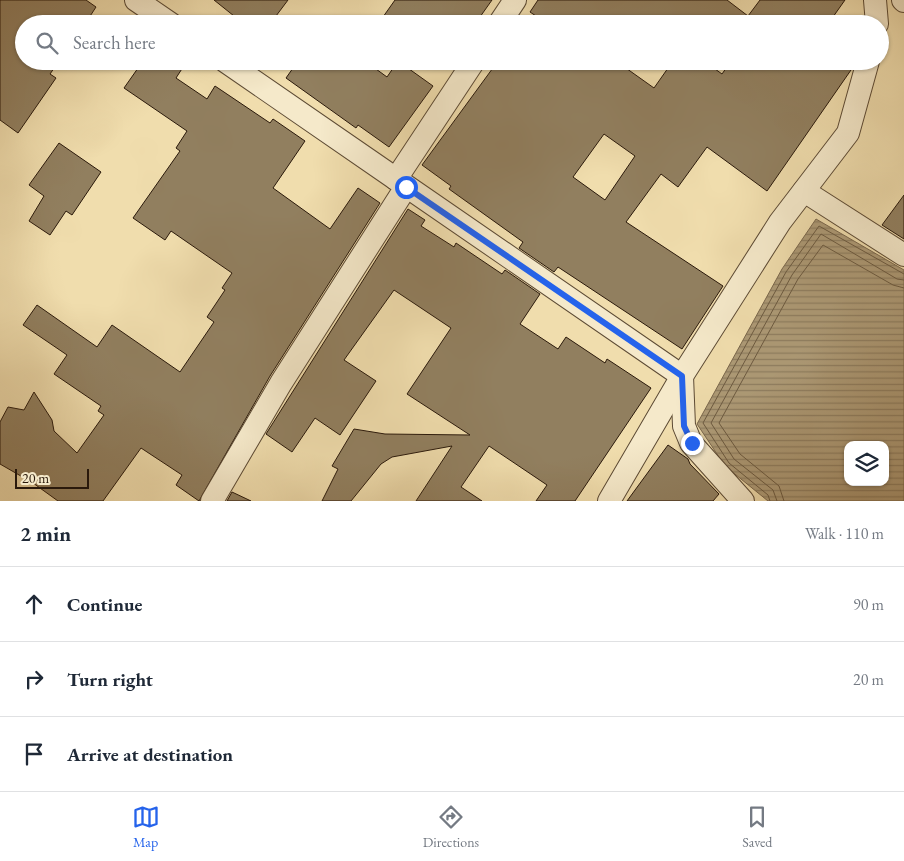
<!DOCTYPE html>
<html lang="en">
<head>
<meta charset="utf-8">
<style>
  body { margin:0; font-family:"EB Garamond",serif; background:#f6f6f7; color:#1f2937 }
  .controls { position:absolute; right:15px; bottom:15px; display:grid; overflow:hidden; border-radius:10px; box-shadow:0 1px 4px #0004 }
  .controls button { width:45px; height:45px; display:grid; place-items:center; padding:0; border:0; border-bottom:1px solid #e0e1e3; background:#fff; color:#1f2937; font:25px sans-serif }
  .scale { position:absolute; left:15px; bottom:12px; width:74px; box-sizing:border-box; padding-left:5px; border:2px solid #2a190b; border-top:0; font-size:14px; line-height:18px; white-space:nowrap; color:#2a190b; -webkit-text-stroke:4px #f5e9ca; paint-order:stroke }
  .stop { position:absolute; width:15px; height:15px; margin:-11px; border:4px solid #2563eb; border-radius:50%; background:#fff }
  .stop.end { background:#2563eb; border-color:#fff; box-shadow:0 1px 5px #0008 }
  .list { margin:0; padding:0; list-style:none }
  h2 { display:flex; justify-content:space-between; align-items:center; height:65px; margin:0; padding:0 20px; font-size:21px }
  h2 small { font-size:16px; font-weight:400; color:#747a83 }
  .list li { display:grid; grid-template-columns:32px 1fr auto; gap:15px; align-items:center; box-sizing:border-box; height:75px; padding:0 20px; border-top:1px solid #e0e1e3 }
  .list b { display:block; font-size:19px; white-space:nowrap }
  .list em { font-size:16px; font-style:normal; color:#747a83 }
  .icon { flex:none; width:28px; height:28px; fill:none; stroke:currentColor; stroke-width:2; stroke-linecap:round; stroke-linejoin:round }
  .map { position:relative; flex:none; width:904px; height:501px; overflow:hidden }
  .search { position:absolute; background:#fff; box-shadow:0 1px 4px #0004; left:15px; right:15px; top:15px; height:55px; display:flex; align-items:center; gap:12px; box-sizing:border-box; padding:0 18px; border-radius:28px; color:#747a83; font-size:19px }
  .sheet { height:290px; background:#fff }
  nav { display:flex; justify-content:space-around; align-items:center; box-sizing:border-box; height:70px; border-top:1px solid #e0e1e3; background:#fff; font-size:14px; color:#747a83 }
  nav a { display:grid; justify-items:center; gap:2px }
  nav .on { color:#2563eb }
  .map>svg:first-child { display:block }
  .water { fill:url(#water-rules); stroke:#79664b; fill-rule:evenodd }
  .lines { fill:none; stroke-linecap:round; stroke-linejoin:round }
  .shore { stroke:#6c5a40; stroke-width:1 }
  .building { fill:#917f5f; stroke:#2a190b; fill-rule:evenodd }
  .minor-casing { stroke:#5c4a34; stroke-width:24 }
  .minor { stroke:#f5e9ca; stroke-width:22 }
  .route { stroke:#2563eb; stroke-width:6 }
</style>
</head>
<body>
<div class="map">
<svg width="904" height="501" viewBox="0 0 904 501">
  <defs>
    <pattern id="water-rules" width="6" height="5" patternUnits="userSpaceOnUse" patternTransform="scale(1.25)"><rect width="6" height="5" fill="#ad9a76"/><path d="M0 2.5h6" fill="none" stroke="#8d7d5f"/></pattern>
  </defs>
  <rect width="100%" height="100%" fill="#f0ddad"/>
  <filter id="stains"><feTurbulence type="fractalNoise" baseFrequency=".004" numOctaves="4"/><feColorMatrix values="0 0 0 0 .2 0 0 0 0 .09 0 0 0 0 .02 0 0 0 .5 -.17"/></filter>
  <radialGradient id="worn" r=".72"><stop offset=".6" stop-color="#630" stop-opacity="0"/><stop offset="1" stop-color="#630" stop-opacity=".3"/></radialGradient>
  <path class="water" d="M816,219l88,51v231h-136l-43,-35 -28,-42 85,-155zM848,445h37v37h-37z"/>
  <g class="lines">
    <g class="shore">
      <polyline points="770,501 768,495 729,463 703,423 786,272 819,226 904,274"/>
      <polyline points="777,501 773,490 734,459 711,423 792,275 821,234 897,279 904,280"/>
      <polyline points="784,501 779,486 740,454 719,423 798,279 823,245 893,285 904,288"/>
    </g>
  </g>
  <g class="building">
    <polygon points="0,0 86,0 96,7 85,24 24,24 24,61 59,61 50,74 56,78 18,133 0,120"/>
    <polygon points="214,0 288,0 270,24 244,24"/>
    <polygon points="395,0 492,0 475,24 378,24"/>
    <polygon points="538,0 727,0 748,16 760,0 845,0 828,24 548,24 530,12"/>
    <polygon points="143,61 187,61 176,78 207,99 215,86 270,123 273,119 305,141 273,188 330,229 358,188 380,203 270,376 199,501 176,485 182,475 141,448 103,501 58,501 33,483 0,464 0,422 8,407 24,410 34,392 52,420 54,431 77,453 104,415 98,411 101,406 54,374 67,355 23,325 37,305 97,347 112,325 180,372 214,322 207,317 225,290 222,288 232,273 171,231 165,240 133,218 180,151 176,148 187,131 124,88"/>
    <polygon points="298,61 342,61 354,69 359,61 365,61 387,77 398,61 433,86 389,147 358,125 356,128 286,78"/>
    <path d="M498,61h118l38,27 19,-27h31l18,13 9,-13h108l12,9 -84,121 -60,-44 -29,40 -17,-13 -35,48 97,64 -41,63 -124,-82 -4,5 -35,-24 4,-6 -74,-53 2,-3 -29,-21zM604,134l31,22 -30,44 -32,-23z"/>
    <polygon points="59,143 101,172 72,215 66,211 50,235 29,221 44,196 29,185"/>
    <polygon points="904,195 904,239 882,225"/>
    <polygon points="408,209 425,220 421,226 454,247 456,243 502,274 505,270 540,294 520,324 558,349 566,337 605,363 607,359 651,388 575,501 536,501 547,485 489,446 461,487 482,501 416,501 452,446 392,457 381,464 351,501 322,501 338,469 332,466 354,429 385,434 470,435 407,394 451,328 394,290 344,360 376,381 340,435 315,418 292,452 266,434"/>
    <polygon points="668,445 688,459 690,464 719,494 713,501 627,501"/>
    <polygon points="232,492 251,501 227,501"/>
  </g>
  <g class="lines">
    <defs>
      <g id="minor">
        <polyline points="136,0 171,24"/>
        <polyline points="875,0 877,24"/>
        <polyline points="903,0 904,1"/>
        <polyline points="499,24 515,0"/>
        <polyline points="225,61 396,179 474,61"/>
        <polyline points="396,179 682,376 780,222 848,133 868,61"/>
        <polyline points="804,191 904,255"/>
        <polyline points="682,376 684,426 691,443 743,501"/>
        <polyline points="212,501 281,383 406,187"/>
        <polyline points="609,501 682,376"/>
      </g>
    </defs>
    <use href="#minor" class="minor-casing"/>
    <use href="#minor" class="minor"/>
  </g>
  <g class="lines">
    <polyline class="route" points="406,187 682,376 684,426 692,443"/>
  </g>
  <rect width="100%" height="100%" filter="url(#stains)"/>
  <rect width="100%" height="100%" fill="url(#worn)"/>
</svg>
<div class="controls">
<button><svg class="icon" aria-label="layers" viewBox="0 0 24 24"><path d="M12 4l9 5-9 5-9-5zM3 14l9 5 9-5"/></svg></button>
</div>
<div class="scale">20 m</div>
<div class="stop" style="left:406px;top:187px"></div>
<div class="stop end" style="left:692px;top:443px"></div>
<div class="search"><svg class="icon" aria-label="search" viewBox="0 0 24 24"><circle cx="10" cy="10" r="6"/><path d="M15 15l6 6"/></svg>Search here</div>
</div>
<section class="sheet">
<h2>2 min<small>Walk · 110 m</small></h2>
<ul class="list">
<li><svg class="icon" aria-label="ahead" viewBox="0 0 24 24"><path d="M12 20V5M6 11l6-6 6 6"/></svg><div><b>Continue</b></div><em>90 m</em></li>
<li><svg class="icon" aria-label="right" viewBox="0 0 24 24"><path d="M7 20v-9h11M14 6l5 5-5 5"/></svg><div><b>Turn right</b></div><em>20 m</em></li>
<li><svg class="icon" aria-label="arrive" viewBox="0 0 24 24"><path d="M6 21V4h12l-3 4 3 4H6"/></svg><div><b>Arrive at destination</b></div></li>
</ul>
</section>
<nav>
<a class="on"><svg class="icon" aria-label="map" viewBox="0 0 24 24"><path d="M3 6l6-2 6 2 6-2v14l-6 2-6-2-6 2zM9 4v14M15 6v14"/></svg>Map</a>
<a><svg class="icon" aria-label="directions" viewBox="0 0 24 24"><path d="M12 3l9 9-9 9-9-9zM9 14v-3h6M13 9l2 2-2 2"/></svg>Directions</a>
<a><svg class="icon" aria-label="saved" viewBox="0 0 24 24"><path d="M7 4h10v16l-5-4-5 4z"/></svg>Saved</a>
</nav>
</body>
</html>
